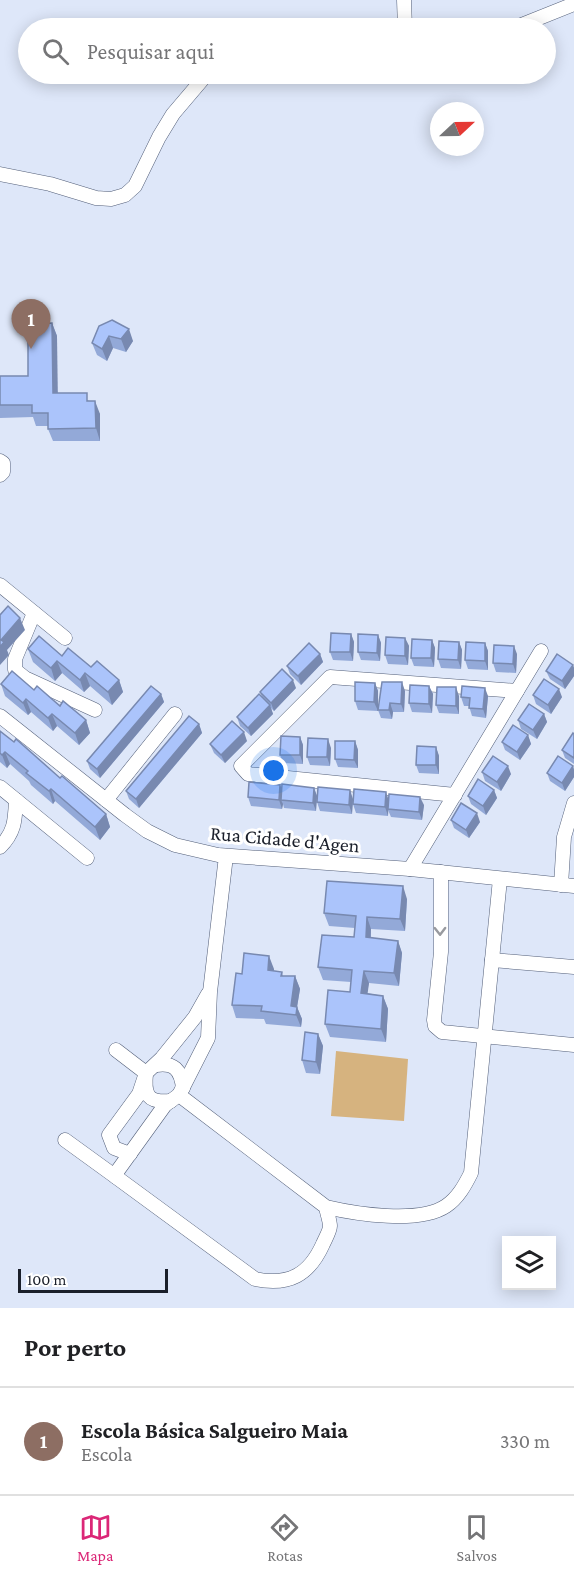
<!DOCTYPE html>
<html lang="pt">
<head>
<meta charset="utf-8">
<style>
  body { margin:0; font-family:"Crimson Pro",serif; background:#f6f6f6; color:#202124 }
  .controls { position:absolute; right:18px; bottom:18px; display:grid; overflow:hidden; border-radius:0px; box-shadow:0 3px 15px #0003 }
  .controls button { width:54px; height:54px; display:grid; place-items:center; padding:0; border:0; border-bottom:2px solid #e0e0e0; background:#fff; color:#202124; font:30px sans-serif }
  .compass { position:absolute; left:430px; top:102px; width:54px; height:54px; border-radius:50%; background:#fff; box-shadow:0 3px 15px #0003; rotate:68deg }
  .scale { position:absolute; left:18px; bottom:15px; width:150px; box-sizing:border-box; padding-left:6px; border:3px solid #1a1f2a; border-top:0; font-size:16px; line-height:21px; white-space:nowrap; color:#1a1f2a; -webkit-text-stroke:4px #fff; paint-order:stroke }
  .you { position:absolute; left:274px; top:771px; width:21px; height:21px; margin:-15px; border:4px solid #fff; border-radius:50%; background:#1a73e8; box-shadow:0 0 0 9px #1a73e833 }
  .badge { display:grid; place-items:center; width:39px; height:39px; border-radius:50%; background:#db2777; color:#fff; font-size:20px; font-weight:700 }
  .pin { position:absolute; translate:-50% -50px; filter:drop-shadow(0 2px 3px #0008) }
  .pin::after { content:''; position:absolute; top:32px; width:21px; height:18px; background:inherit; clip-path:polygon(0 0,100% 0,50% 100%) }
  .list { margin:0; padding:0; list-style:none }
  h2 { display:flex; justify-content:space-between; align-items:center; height:78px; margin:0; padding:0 24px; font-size:26px }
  h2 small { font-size:20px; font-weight:400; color:#757577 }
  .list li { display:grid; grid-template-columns:39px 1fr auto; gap:18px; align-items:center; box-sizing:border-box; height:108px; padding:0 24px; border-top:2px solid #e0e0e0 }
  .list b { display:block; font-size:22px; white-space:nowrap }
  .list p { margin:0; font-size:20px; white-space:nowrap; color:#757577 }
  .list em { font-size:20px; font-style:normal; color:#757577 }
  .icon { flex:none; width:33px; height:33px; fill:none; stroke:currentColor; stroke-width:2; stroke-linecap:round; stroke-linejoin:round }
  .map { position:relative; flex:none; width:574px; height:1308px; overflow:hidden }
  .search { position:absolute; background:#fff; box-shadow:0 3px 15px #0003; left:18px; right:18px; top:18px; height:66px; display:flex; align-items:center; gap:15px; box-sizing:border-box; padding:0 21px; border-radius:33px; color:#757577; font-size:22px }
  .sheet { height:186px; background:#fff }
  nav { display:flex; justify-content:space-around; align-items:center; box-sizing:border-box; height:84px; border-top:2px solid #e0e0e0; background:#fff; font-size:16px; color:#757577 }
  nav a { display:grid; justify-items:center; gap:3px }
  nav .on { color:#db2777 }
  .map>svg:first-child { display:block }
  .green { fill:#d6b37f }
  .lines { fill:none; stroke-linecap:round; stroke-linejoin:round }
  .minor-casing { stroke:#535f79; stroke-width:15 }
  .minor { stroke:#fff; stroke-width:14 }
  .wall { fill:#93a9d8 }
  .shaded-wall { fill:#7889b0 }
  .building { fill:#abc4fb; stroke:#7889b0; stroke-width:1.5 }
  .oneway { stroke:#989a9f }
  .labels { text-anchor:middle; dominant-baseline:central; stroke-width:6; stroke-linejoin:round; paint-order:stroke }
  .street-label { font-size:20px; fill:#1a1f2a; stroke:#fff }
</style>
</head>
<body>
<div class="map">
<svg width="574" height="1308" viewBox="0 0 574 1308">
  <rect width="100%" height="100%" fill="#dee7f9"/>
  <polygon class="green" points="336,1051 408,1059 404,1121 331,1116"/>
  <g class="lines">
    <defs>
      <g id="minor">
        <polyline points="404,0 405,28"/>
        <polyline points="514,28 574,4"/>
        <polyline points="382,74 392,74"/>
        <polyline points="0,174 50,184 96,198 111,199 125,195 135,186 159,137 173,114 207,74"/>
        <polyline points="0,461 3,463 3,472 0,475"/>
        <polyline points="0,585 65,638"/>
        <polyline points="34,613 15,659 15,670 25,678 95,710"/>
        <polyline points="0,716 125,815 147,831 175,845 218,855 410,869 574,886"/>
        <polyline points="0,787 87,858"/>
        <polyline points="455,795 248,774 241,766 330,677 517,691"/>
        <polyline points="106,800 175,714"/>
        <path d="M0,847c15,-15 15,-27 16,-47"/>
        <polyline points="410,869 541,651"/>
        <polyline points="441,872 441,952 434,1020 435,1026 442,1032 574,1045"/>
        <polyline points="561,885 564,837 574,803"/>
        <polyline points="492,960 574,967"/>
        <path d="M116,1050l30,23c-2,22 1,30 25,28"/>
        <path d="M156,1065c18,-3 25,5 27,23"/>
        <polyline points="179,1095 208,1038 210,992 226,856"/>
        <polyline points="65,1140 116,1177"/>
        <polyline points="130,1154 114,1148 109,1135 139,1094 146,1073 162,1058 195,1017 208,994"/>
        <path d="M326,1207c1,6 4,14 4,19 0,5 -5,13 -7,18 -14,31 -34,42 -68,35l-139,-102v-4l49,-68 14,-10 147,112c30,7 93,17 120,-1 12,-8 19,-21 25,-33l29,-294"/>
      </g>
    </defs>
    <use href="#minor" class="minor-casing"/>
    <use href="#minor" class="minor"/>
  </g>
  <g class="wall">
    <polygon points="52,323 57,336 57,393 90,401 100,414 100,441 53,441 48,429 48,426 36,426 33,417 0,418 0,376 28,376"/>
    <polygon points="99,326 133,341 126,352 113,348 107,361 97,355 92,343"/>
    <polygon points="351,634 354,642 353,661 333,660 330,652"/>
    <polygon points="378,635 381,643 380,661 361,660 358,652"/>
    <polygon points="405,638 409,646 408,665 388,664 385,655"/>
    <polygon points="432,640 435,648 434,667 414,666 411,658"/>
    <polygon points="459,642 462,650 461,669 441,668 438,659"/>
    <polygon points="485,643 488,651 488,670 468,669 465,660"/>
    <polygon points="28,649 62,656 119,680 123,692 112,705 90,686 84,692 62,673 55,681 33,662"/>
    <polygon points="320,654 323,662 301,685 290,674 287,666"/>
    <polygon points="517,654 516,673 496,672 493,663"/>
    <polygon points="573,665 574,668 574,676 565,689 550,679 546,671"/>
    <polygon points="375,683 378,691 378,711 358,710 355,701"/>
    <polygon points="1,684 34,690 86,720 90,733 79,745 57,726 53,731 31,712 28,715 5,696"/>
    <polygon points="429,686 433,694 432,713 412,712 409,703"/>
    <polygon points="296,688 274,711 271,708 273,714 251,736 240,726 237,717 262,697 260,692"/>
    <polygon points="405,691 404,712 393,712 392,719 381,718 378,710"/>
    <polygon points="161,694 164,702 100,778 90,769 87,761"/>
    <polygon points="533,695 562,697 551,714 536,704"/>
    <polygon points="459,696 459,714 439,713 436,705"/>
    <polygon points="488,696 486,718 472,716 469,706 464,706 461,697"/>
    <polygon points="544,714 547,722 537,739 521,729 518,720"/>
    <polygon points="199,724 202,733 139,808 129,799 126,791"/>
    <polygon points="0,731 106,814 110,827 100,840 55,801 53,804 31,785 29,781 10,764 7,768 0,762"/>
    <polygon points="574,734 574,764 565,758 562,750"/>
    <polygon points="528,735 531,744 520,760 505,750 502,742"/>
    <polygon points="300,737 303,745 303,764 283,763 280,755"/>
    <polygon points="247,741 225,763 214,753 210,744"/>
    <polygon points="355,741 358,750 358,768 338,767 335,759"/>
    <polygon points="436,747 439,756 439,774 419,773 416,765"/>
    <polygon points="331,748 330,766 310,765 307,757"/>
    <polygon points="573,766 574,770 574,777 565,791 550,781 547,773"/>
    <polygon points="482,772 511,774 501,791 485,781"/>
    <polygon points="280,785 282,789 314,788 317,796 316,811 284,808 283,804 282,809 251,806 248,797"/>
    <polygon points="494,790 497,798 486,815 471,804 468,796"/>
    <polygon points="353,799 352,814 320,811 317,802"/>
    <polygon points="388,799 424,805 422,820 391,817 388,810 388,816 356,813 353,804"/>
    <polygon points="451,820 480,822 469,838 454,828"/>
    <polygon points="407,899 405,931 371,929 371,938 398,941 402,953 399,986 369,983 367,993 383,996 388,1009 386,1042 330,1037 325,1024 350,992 351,982 323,980 318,967 354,937 355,928 329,926 324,913"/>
    <polygon points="274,969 273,971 282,972 283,976 295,976 300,989 297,1007 302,1019 301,1027 266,1024 264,1019 236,1018 232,1005 242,974"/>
    <polygon points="318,1034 323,1046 320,1074 306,1073 302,1060"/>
  </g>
  <g class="shaded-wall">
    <polygon points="52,323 57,336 58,406 53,393"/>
    <polygon points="129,329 133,341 126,352 121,339"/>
    <polygon points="109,336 113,348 107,361 102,349"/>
    <polygon points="95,401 100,414 100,441 96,428"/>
    <polygon points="20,618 25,630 7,650 9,655 0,665 0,647 1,640"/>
    <polygon points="351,634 354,642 353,661 350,652"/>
    <polygon points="378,635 381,643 380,661 377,653"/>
    <polygon points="405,638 409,646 408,665 405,656"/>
    <polygon points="432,640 435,648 434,667 431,658"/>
    <polygon points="459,642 462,650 461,669 458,660"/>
    <polygon points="485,643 488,651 488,670 485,661"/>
    <polygon points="514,646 517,654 516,673 513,664"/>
    <polygon points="320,654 323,662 301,685 298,676"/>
    <polygon points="57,661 62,673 55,681 51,668"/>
    <polygon points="573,665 574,668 574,676 565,689 562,681"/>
    <polygon points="85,673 90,686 84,692 80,680"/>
    <polygon points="119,680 123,692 112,705 108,692"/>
    <polygon points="293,680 296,688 274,711 271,703"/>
    <polygon points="402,682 405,691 404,712 401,704"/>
    <polygon points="375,683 378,691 378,711 374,702"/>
    <polygon points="429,686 433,694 432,713 429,704"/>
    <polygon points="456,687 459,696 459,714 456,706"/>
    <polygon points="485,688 488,696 486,718 483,709"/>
    <polygon points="559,689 562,697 551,714 548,705"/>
    <polygon points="161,694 164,702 100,778 97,769"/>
    <polygon points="26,699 31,712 28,715 23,703"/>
    <polygon points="390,703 393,712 392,719 389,710"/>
    <polygon points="270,705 273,714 251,736 248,728"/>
    <polygon points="52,714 57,726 53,731 48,718"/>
    <polygon points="544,714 547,722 537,739 533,730"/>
    <polygon points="86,720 90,733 79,745 75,733"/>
    <polygon points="199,724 202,733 139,808 136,799"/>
    <polygon points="244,732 247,741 225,763 221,755"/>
    <polygon points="528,735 531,744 520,760 517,752"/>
    <polygon points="300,737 303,745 303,764 300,755"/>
    <polygon points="328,739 331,748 330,766 327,757"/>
    <polygon points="355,741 358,750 358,768 354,760"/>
    <polygon points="436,747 439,756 439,774 436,765"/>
    <polygon points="5,752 10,764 7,768 2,755"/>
    <polygon points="508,766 511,774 501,791 497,782"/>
    <polygon points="573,766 574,770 574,777 565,791 562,783"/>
    <polygon points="280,785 284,794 281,800 283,804 282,809 279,800"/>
    <polygon points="314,788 317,796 316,811 313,803"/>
    <polygon points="51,789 55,801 53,804 49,791"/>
    <polygon points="350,790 353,799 352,814 349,805"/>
    <polygon points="494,790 497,798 486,815 483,806"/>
    <polygon points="386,792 389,801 388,816 385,807"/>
    <polygon points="420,797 424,805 422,820 419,812"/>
    <polygon points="477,813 480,822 469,838 466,830"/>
    <polygon points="106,814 110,827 100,840 95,827"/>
    <polygon points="403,886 407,899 405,931 400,919"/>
    <polygon points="367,917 371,929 370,950 366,937"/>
    <polygon points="398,941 402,953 399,986 394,973"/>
    <polygon points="269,956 274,969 273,983 268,970"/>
    <polygon points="364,971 369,983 366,1005 361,993"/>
    <polygon points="295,976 300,989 297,1007 302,1019 301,1027 296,1015 291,1006"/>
    <polygon points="383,996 388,1009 386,1042 381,1029"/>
    <polygon points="318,1034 323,1046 320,1074 316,1062"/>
  </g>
  <g class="building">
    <polygon points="112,320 129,329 121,339 109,336 102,349 92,343 99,326"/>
    <polygon points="52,323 53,393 87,393 87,401 95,401 96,428 48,429 48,413 32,413 32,405 0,405 0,376 28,376 28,324"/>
    <polygon points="8,606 20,618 1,640 4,642 0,647 0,615"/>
    <polygon points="331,633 351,634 350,652 330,652"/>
    <polygon points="358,634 378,635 377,653 358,652"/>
    <polygon points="39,636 62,656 68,648 91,667 97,661 119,680 108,692 85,673 80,680 57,661 51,668 28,649"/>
    <polygon points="386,637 405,638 405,656 385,655"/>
    <polygon points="412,639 432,640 431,658 411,658"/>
    <polygon points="439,641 459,642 458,660 438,659"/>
    <polygon points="466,642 485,643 485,661 465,660"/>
    <polygon points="309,643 320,654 298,676 287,666"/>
    <polygon points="494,645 514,646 513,664 493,663"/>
    <polygon points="557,654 573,665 562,681 546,671"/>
    <polygon points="282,669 293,680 271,703 260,692"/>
    <polygon points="12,671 34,690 37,686 60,706 63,701 86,720 75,733 52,714 48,718 26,699 23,703 1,684"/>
    <polygon points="544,679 559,689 548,705 533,695"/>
    <polygon points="355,682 375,683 374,702 355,701"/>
    <polygon points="382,682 402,682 401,704 390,703 389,710 378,710"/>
    <polygon points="410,685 429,686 429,704 409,703"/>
    <polygon points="151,686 161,694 97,769 87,761"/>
    <polygon points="462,686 485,688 483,709 469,708 470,698 461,697"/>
    <polygon points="437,687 456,687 456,706 436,705"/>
    <polygon points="259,694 270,705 248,728 237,717"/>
    <polygon points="529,704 544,714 533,730 518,720"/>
    <polygon points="189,716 199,724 136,799 126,791"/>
    <polygon points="232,721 244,732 221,755 210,744"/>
    <polygon points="513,725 528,735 517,752 502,742"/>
    <polygon points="0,731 14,742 16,739 60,778 62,776 106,814 95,827 51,789 49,791 26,773 28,771 5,752 2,755 0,753"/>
    <polygon points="573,733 574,734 574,758 562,750"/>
    <polygon points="281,736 300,737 300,755 280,755"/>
    <polygon points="308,738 328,739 327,757 307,757"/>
    <polygon points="335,741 355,741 354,760 335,759"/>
    <polygon points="417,746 436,747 436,765 416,765"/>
    <polygon points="493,756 508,766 497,782 482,772"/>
    <polygon points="558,756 573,766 562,783 547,773"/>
    <polygon points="478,779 494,790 483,806 468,796"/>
    <polygon points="249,782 280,785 279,800 248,797"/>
    <polygon points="282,784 314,788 313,803 281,800"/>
    <polygon points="318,787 350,790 349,805 317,802"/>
    <polygon points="354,789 386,792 385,807 353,804"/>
    <polygon points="389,794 420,797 419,812 388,809"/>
    <polygon points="461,803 477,813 466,830 451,820"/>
    <polygon points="327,881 403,886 400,919 367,917 366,937 398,941 394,973 364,971 361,993 383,996 381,1029 325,1024 328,990 350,992 352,970 318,967 322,935 354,937 356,916 324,913"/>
    <polygon points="244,953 269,956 268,970 282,972 281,976 295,976 291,1006 297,1007 296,1015 261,1011 262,1006 232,1005 236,973 242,974"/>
    <polygon points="305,1032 318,1034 316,1062 302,1060"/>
  </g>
  <defs><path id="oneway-chevron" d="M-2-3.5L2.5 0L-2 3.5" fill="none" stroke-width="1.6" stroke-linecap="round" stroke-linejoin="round" transform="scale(1.5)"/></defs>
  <use class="oneway" href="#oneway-chevron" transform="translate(440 931) rotate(89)"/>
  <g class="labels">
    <g class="street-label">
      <text transform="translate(285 839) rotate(5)">Rua Cidade d'Agen</text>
    </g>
  </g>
</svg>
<div class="controls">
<button><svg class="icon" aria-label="layers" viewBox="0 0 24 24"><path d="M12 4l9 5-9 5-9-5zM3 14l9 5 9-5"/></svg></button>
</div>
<svg class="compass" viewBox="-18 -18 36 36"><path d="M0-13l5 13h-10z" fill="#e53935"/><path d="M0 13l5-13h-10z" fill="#757577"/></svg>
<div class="scale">100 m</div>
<div class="you"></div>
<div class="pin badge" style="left:31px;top:349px;background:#8d6e63">1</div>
<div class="search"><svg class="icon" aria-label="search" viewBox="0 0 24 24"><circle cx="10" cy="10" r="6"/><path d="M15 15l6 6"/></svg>Pesquisar aqui</div>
</div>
<section class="sheet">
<h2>Por perto<small></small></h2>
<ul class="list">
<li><span class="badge" style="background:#8d6e63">1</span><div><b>Escola Básica Salgueiro Maia</b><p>Escola</p></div><em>330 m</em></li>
</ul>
</section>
<nav>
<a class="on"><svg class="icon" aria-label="map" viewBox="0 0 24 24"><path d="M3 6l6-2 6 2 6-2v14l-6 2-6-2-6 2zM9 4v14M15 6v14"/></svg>Mapa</a>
<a><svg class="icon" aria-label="directions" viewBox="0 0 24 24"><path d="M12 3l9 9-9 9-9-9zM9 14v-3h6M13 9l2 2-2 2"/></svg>Rotas</a>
<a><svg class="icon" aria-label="saved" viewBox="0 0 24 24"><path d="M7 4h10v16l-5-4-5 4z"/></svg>Salvos</a>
</nav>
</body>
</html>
